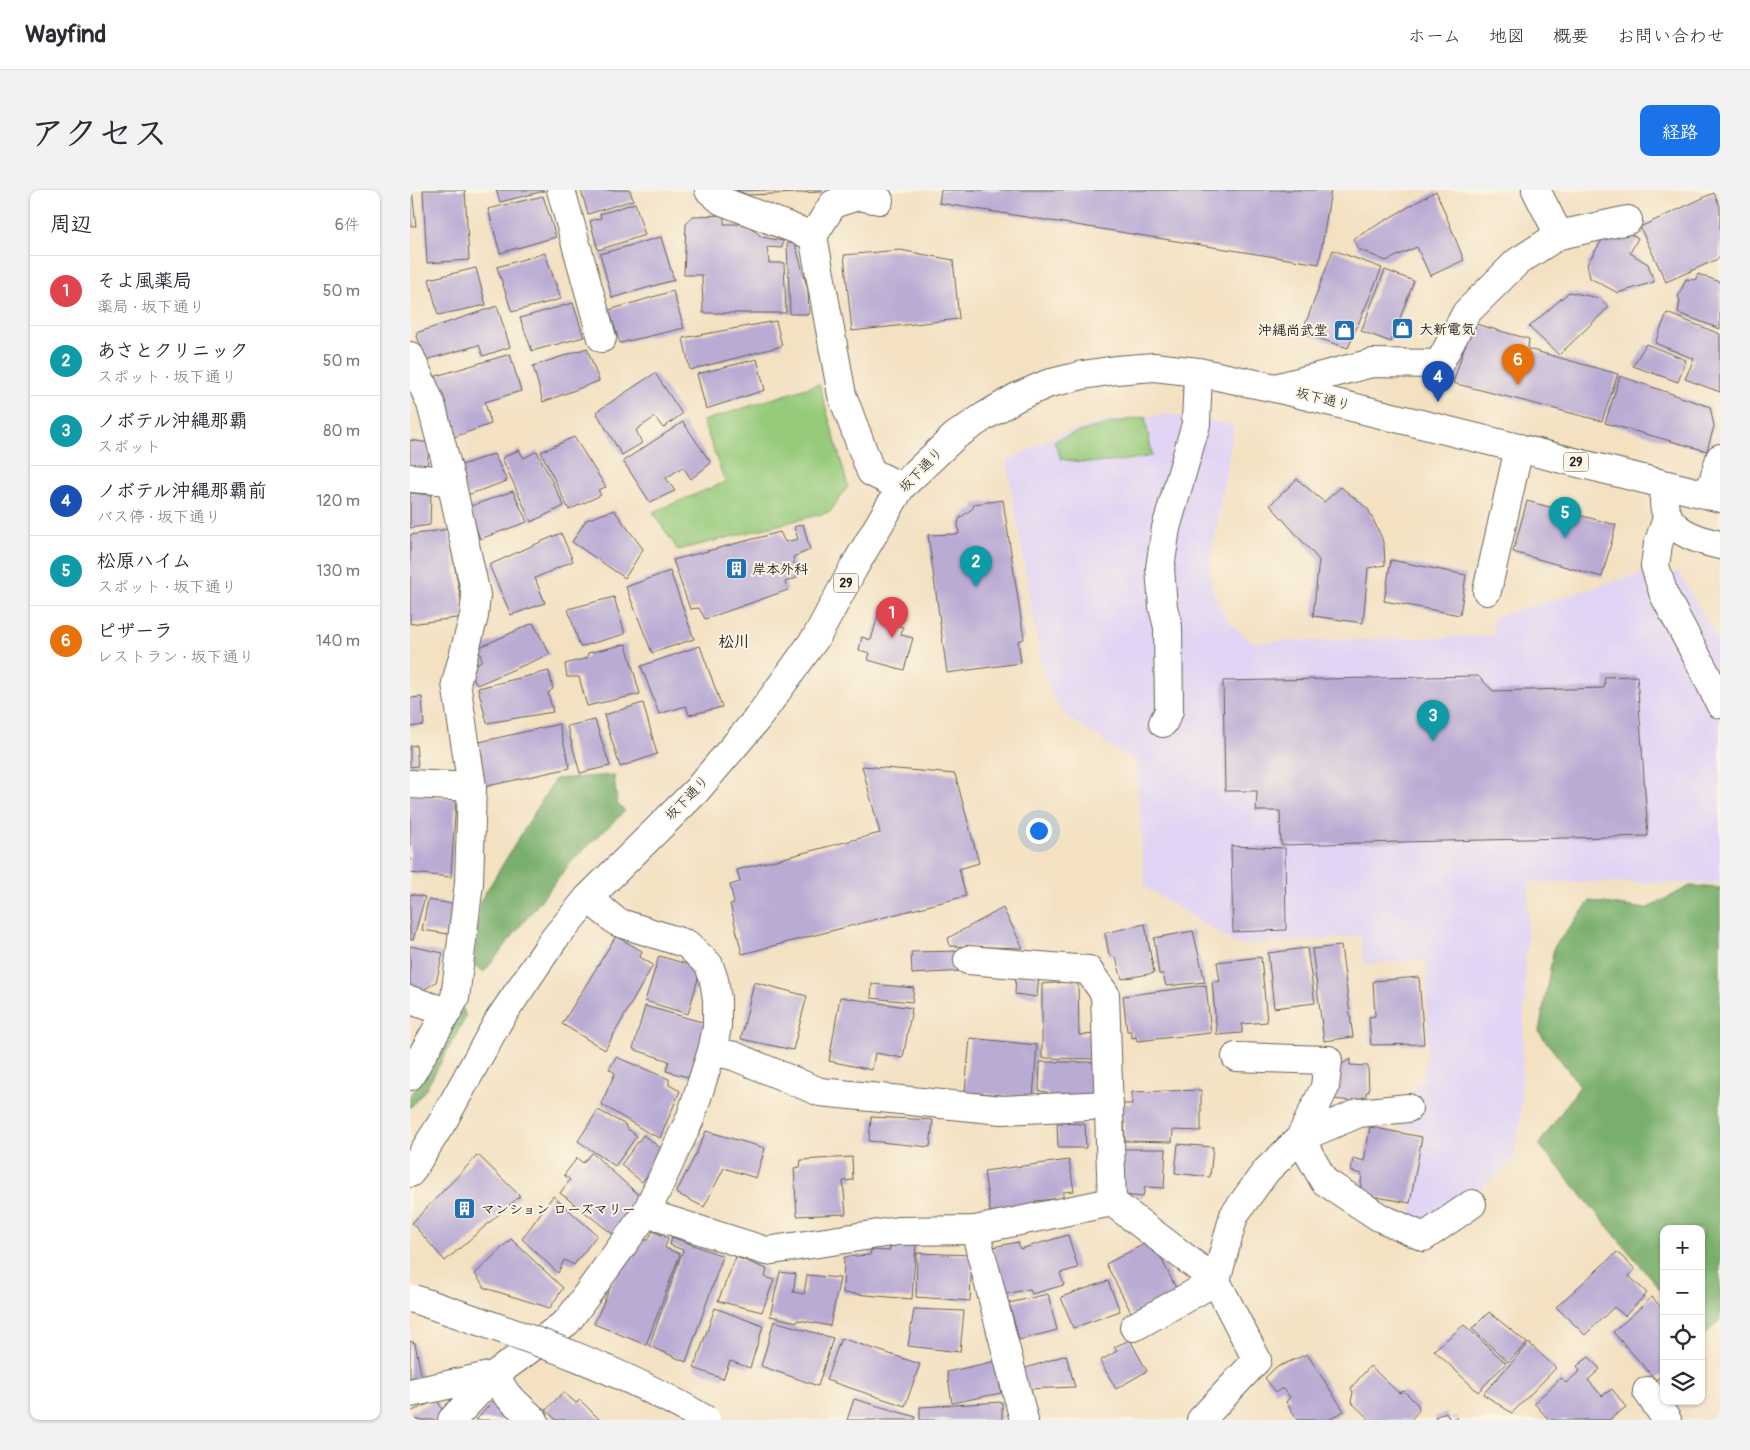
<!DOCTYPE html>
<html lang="ja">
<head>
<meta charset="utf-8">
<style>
  body { margin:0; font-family:Pangolin,"Klee One",sans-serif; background:#f2f2f3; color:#2b2b33 }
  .controls { position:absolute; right:15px; bottom:15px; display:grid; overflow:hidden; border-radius:10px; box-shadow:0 1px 4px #0004 }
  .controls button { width:45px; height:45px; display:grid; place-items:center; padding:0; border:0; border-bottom:1px solid #e1e1e2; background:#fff; color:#2b2b33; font:25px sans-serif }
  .you { position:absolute; left:628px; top:640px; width:18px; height:18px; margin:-12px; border:4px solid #fff; border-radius:50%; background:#1a73e8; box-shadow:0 0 0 8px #1a73e833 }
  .badge { display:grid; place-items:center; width:32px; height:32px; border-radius:50%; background:#1a73e8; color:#fff; font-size:16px; font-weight:700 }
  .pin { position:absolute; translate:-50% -41px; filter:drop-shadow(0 1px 2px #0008) }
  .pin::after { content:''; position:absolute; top:26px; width:18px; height:15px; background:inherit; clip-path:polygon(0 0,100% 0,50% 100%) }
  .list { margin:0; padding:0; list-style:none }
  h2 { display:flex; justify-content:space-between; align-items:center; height:65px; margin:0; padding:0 20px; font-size:21px }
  h2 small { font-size:16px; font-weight:400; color:#7c7c81 }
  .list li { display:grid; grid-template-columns:32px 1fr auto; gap:15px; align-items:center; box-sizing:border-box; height:70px; padding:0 20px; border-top:1px solid #e1e1e2 }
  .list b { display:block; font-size:19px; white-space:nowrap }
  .list p { margin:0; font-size:16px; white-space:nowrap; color:#7c7c81 }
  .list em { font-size:16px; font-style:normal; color:#7c7c81 }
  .icon { flex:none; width:28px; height:28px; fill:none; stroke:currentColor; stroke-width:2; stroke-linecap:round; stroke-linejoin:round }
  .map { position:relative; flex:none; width:1310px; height:1230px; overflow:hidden; border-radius:10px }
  header { display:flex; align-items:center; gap:30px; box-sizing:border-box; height:70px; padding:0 25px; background:#fff; border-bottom:1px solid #e1e1e2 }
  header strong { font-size:24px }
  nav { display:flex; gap:28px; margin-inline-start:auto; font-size:18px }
  .intro { display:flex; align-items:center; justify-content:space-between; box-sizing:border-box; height:120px; padding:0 30px }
  h1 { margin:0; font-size:35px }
  .button { padding:12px 22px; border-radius:10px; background:#1a73e8; color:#fff; font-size:18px; font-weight:700 }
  main { display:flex; gap:30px; padding:0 30px }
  aside { flex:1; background:#fff; border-radius:10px; box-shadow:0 1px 4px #0004 }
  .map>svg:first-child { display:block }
  .built { fill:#e1d4f4 }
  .green { fill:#97cb7c; stroke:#5a744c }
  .forest { fill:#79af6c; stroke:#4a6644 }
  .building { fill:#baabd4 }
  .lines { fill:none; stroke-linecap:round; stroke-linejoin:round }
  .minor-casing { stroke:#676156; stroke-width:30 }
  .major-casing { stroke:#676156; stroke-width:30 }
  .minor { stroke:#fff; stroke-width:28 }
  .major { stroke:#fff; stroke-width:28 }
  .minor-bridge-casing { stroke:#676156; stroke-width:30; stroke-linecap:butt }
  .minor-bridge { stroke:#fff; stroke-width:28 }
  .labels { text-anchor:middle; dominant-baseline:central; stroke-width:4; stroke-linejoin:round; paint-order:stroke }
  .shield { fill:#fcf5e5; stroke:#5f5d58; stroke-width:1 }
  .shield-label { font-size:12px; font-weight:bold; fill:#1c1c1c }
  .poi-label { font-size:14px; font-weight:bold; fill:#1c1c1c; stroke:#fcf5e5; text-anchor:start }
  .street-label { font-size:14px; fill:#1c1c1c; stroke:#fcf5e5 }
  .quarter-label { font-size:16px; font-weight:bold; fill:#1c1c1c; stroke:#fcf5e5 }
</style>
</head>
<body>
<header>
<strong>Wayfind</strong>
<nav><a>ホーム</a><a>地図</a><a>概要</a><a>お問い合わせ</a></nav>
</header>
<div class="intro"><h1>アクセス</h1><a class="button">経路</a></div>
<main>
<aside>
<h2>周辺<small>6件</small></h2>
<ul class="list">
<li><span class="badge" style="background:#e0444e">1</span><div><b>そよ風薬局</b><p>薬局 · 坂下通り</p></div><em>50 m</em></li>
<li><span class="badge" style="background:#0f9aa8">2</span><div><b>あさとクリニック</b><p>スポット · 坂下通り</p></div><em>50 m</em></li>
<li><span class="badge" style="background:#0f9aa8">3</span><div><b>ノボテル沖縄那覇</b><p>スポット</p></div><em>80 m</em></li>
<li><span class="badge" style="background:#1a4fb4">4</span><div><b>ノボテル沖縄那覇前</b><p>バス停 · 坂下通り</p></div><em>120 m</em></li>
<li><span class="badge" style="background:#0f9aa8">5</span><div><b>松原ハイム</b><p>スポット · 坂下通り</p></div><em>130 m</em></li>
<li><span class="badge" style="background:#e8710a">6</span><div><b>ピザーラ</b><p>レストラン · 坂下通り</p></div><em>140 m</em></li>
</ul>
</aside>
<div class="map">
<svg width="1310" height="1230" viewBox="0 0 1310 1230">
  <rect width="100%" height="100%" fill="#fcf5e5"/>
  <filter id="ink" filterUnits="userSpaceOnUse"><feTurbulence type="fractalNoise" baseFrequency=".02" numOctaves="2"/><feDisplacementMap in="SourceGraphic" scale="10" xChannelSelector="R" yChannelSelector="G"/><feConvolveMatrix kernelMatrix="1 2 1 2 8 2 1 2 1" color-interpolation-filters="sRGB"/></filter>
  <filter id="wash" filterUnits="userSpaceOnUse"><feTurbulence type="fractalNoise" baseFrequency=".0096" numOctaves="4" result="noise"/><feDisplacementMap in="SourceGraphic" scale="20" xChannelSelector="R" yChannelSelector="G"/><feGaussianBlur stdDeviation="1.12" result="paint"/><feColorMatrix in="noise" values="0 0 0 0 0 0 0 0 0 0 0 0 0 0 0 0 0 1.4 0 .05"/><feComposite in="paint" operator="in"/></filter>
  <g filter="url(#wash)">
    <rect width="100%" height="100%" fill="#f3e1c2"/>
    <polygon class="built" points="758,224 824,235 800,374 802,399 817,430 842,452 1082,446 1084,427 1233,383 1269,382 1310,454 1310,693 1119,692 1110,934 1102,972 1019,1041 999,1034 1015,943 991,938 993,911 1013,888 1018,855 1016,770 954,774 951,746 829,755 735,697 726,572 657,527 643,507 630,468 597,271 647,245 695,232"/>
    <g class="green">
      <polygon points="409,194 438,296 420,322 268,360 243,322 315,292 293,231"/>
      <path d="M735,227l7,39c-31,5 -60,10 -91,3l-7,-18c31,-12 58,-19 91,-24z"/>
    </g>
    <g class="forest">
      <polygon points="204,585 207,613 215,621 162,671 74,782 64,775 71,710 145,589"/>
      <polygon points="1280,696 1310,698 1310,1130 1291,1149 1291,1039 1254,1039 1254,1104 1129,954 1170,896 1129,842 1144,757 1180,711 1236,719"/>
      <polygon points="53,818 56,827 16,899 0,918 0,905 12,891"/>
    </g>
    <g id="blocks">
      <g class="building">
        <polygon points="0,0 2,0 6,36 0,36"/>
        <polygon points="13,0 55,0 59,70 17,73"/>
        <polygon points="86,0 134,0 134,1 90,12"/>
        <polygon points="171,0 220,0 223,10 178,24"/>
        <polygon points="326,0 412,0 412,2 338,5"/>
        <polygon points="531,0 921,0 909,74 529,13"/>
        <polygon points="1026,1 1054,70 1020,86 1007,57 976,71 948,59 943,49"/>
        <polygon points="1304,3 1310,16 1310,68 1256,92 1230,37"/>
        <polygon points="133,6 146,47 90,63 78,19"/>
        <polygon points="225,13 235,45 188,60 180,31 191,28 190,24"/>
        <polygon points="314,25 314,34 337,34 352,47 373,51 372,58 357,57 359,73 374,73 376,123 293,123 292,85 274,85 276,34 283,26"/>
        <polygon points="1220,44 1228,48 1220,63 1238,74 1244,92 1208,103 1180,88 1177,74 1192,50"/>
        <polygon points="251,47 264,90 202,108 190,64"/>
        <polygon points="377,53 385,53 398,100 399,124 380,124"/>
        <polygon points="490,60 543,70 549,129 442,141 434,65"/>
        <polygon points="923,60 972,78 938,158 892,143"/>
        <polygon points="135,63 151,109 102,122 87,77"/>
        <polygon points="66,78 76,115 28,125 19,89"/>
        <polygon points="975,80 1004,91 981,152 951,141"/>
        <polygon points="1288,84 1310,92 1310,139 1268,123 1270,110 1268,107 1276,89 1285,90"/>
        <polygon points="263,101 274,138 210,153 199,120"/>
        <polygon points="1159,102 1189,108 1199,117 1149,165 1119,137"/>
        <polygon points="163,113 174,147 122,161 110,128"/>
        <polygon points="87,116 100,157 73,166 69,155 15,170 6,143"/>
        <polygon points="1257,123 1310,144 1310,202 1275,189 1284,169 1245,153"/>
        <polygon points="366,131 372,156 280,180 273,148"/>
        <polygon points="1062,133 1119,149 1118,159 1208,184 1192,231 1043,193"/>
        <polygon points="1236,154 1276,170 1268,192 1223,176"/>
        <polygon points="177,158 189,191 133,212 123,176"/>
        <polygon points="100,164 111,201 75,212 81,234 41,248 23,187"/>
        <polygon points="347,169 355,200 296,219 287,184"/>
        <polygon points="245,183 272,224 253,238 245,227 226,240 232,253 212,265 186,222"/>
        <polygon points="1210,186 1300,217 1304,236 1297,261 1195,233"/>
        <polygon points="273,232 301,273 281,289 273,277 256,288 265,301 240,312 213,271"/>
        <polygon points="164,247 196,297 188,300 191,305 159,320 131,262"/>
        <polygon points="0,250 19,253 17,278 0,277"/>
        <polygon points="109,260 114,268 127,261 154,316 121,332 92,268"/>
        <polygon points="84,264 97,291 57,305 46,277"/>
        <polygon points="887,289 914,312 931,297 958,319 971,346 974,356 975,375 958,378 953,433 903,426 909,370 860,315"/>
        <polygon points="103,301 117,332 70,349 58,317"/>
        <polygon points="0,303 21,305 20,335 0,338"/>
        <polygon points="593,310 614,449 608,451 611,473 537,483 518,345 549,344 548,333 550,328 563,318 564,314"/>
        <polygon points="1117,311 1206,335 1192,387 1103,362"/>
        <polygon points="204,320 233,359 215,388 162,352 176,330"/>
        <polygon points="393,334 400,360 383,367 387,388 375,392 378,400 295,429 289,418 280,419 263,370 370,342 375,352 388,349 384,337"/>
        <polygon points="38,339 54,427 0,434 0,345"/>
        <polygon points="151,343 163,371 125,388 135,413 101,425 79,375"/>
        <polygon points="981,370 1056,385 1050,425 974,411"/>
        <polygon points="260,381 284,449 242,463 216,397"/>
        <polygon points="204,407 215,444 170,457 158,419"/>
        <polygon points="471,415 489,421 485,435 493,437 491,445 503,448 494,480 458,470 460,463 449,460 452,447 461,450"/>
        <polygon points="123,433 140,464 67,495 59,480 72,470 68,458"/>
        <polygon points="216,454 230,504 177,516 169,487 157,487 155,474 177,468 178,463"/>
        <polygon points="290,456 312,517 279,525 276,516 249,524 231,476"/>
        <polygon points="139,481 143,499 138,503 143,522 77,533 68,498"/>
        <polygon points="1068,486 1083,501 1194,498 1195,487 1227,486 1238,646 871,655 870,621 846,621 847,601 815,601 813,491"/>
        <polygon points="12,507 14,535 0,537 0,508"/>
        <polygon points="233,513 247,564 210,577 194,525"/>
        <polygon points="185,530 200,576 170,583 157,536"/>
        <polygon points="149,534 160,578 73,597 65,553"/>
        <polygon points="6,555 8,576 0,577 0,556"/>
        <polygon points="452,576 545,584 569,673 549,679 556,706 332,764 320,714 324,713 320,695 330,692 327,680 470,643"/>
        <polygon points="0,604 46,609 41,687 0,683"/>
        <polygon points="821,656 875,658 876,740 823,742"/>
        <polygon points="0,704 15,707 3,750 0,750"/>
        <polygon points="18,710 43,714 38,744 12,740"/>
        <polygon points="593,718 613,758 540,756 538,748"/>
        <polygon points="735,734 744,783 712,789 706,768 699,765 695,743"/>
        <polygon points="783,741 795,792 756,796 753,784 749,784 744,748"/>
        <polygon points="206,746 232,761 230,767 243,775 195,860 152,834"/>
        <polygon points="0,756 33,763 26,792 12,801 0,797"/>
        <polygon points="931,756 943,847 914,851 902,759"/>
        <polygon points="897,758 905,813 864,818 858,763"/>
        <polygon points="553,761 554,781 502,784 501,762"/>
        <polygon points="249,766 291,778 278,824 235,811"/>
        <polygon points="851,767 857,832 832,834 832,843 807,845 802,792 810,791 807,772"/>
        <polygon points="606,785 629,786 627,807 605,804"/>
        <polygon points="1009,787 1014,854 961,855 959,827 965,826 963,791"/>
        <polygon points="668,791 669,845 690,844 689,869 632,868 632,794"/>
        <polygon points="344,792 397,806 383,860 331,849"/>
        <polygon points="462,794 504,798 502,812 461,808"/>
        <polygon points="796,795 801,843 727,851 726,847 722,848 721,841 717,841 713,806"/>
        <polygon points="430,807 502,818 493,868 465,863 462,880 419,871"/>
        <polygon points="235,816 299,834 285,889 256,881 259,871 223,859"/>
        <polygon points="560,848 627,855 623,908 555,902"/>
        <polygon points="206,867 259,889 259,895 270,901 250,948 237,942 191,914 205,883 199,879"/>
        <polygon points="940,869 940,875 958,876 959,902 956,902 956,906 942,911 923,909 926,878"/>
        <polygon points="630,872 688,872 688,910 639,910 637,902 629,901"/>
        <polygon points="791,900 791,941 763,940 762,952 715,951 713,914 722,914 722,902"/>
        <polygon points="188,920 216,935 215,937 227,946 205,976 168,951"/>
        <polygon points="461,927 523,930 520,957 459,951"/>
        <polygon points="647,933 675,934 676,958 648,958"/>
        <polygon points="960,937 1012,947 1000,1013 950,1004 952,984 941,981 943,968 954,971"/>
        <polygon points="296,941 355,958 346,988 314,978 294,1017 266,1003 286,964"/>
        <polygon points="233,945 256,962 232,992 211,975"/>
        <polygon points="768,954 803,957 800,987 765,983"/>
        <polygon points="712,959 756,959 754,998 735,997 733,1007 712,1005"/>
        <polygon points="182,963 232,1008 204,1045 150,1003 160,990 154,985 167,968 173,973"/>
        <polygon points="68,965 110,1006 35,1071 2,1033"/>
        <polygon points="442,967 443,990 433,991 436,1024 387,1026 384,978 390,977 391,970"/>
        <polygon points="659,970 664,1001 653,1002 653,1008 625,1011 625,1017 580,1022 574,981"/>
        <polygon points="143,1006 187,1045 164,1075 154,1070 148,1083 112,1049"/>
        <polygon points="243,1041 258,1048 255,1058 270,1064 236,1155 184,1134 206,1084 233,1050 238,1050"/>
        <polygon points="658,1045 668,1078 650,1083 654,1095 622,1104 620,1099 595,1104 583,1057 608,1052 610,1059"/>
        <polygon points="262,1047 313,1066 276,1172 239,1156 273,1060 260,1055"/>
        <polygon points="101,1049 153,1098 140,1118 75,1098 65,1084"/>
        <polygon points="738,1052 749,1064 769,1104 723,1126 696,1074"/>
        <polygon points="490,1054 506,1055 502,1109 433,1103 434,1067 460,1065 461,1060 479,1061 480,1057"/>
        <polygon points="1207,1062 1225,1079 1219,1086 1237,1103 1215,1126 1204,1117 1175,1145 1146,1117"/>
        <polygon points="507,1063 562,1065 560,1111 506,1107"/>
        <polygon points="326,1067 357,1079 355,1087 364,1090 352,1122 308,1111"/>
        <polygon points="370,1082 386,1084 383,1102 394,1104 397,1085 430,1088 420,1136 389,1130 387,1132 360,1126"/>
        <polygon points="698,1091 710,1121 663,1138 651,1107"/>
        <polygon points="638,1104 647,1140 609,1150 599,1113"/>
        <polygon points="1242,1107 1254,1121 1254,1184 1246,1190 1203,1142"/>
        <polygon points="305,1118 353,1136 340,1178 320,1171 313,1189 284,1178"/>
        <polygon points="504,1119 554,1121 550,1162 498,1156"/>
        <polygon points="1079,1122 1117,1153 1098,1172 1062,1139"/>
        <polygon points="364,1131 423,1148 408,1196 351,1176"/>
        <polygon points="1054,1135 1096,1173 1068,1202 1024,1160"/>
        <polygon points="431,1148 510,1174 495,1216 416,1190"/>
        <polygon points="720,1150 737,1181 706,1199 690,1171 707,1161 704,1157"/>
        <polygon points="0,1151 5,1153 12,1189 0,1192"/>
        <polygon points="1119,1153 1146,1178 1102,1223 1073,1204"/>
        <polygon points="897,1164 934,1221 919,1230 888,1230 876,1212 880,1207 873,1198 866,1202 855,1188 865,1178"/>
        <polygon points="656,1165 665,1197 617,1199 610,1180"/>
        <polygon points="1179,1167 1190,1179 1178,1190 1192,1206 1202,1199 1216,1217 1199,1230 1139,1230 1124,1213 1151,1188 1156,1193 1170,1181 1167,1176"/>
        <polygon points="586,1171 591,1203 542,1213 537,1182"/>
        <polygon points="960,1176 989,1203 994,1201 1008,1215 1009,1220 1001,1230 960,1230 941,1212 943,1202 941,1198"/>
        <polygon points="153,1202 166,1213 170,1210 190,1230 146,1230 136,1220"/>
        <polygon points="444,1209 506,1227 505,1230 437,1230"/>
        <polygon points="27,1210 37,1228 34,1230 0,1230 0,1222"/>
        <polygon points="83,1211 104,1230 66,1230"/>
        <polygon points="592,1212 592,1230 510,1230 510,1217"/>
        <polygon points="1036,1222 1040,1230 1046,1227 1048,1230 1026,1230 1025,1227"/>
      </g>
    </g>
  </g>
  <g filter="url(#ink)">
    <use href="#blocks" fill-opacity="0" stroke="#676156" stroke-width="1"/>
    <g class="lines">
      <defs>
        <g id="minor">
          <polyline points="151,0 192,148"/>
          <polyline points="299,0 312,11 403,46 432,205 461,282 491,297"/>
          <polyline points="1126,0 1149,45"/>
          <polyline points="403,46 423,14 448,6 469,10"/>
          <polyline points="0,166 21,214 41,291 66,405 64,426 46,493 62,597 59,693 45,808 0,886"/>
          <polyline points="865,198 962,173 1029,174 1056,123 1107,72 1149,45 1218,30"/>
          <polyline points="0,288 41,291"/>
          <polyline points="1299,305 1310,268"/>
          <polyline points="1258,326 1248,354 1245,376 1254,405 1294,480 1310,514"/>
          <polyline points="1077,401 1109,258"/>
          <polyline points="753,533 759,521 758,437 753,417 750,378 756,338 786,234 788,182"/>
          <polyline points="0,594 62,597"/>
          <polyline points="558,770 678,780 695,804 702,1012"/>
          <polyline points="0,810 37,822"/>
          <polyline points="302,861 324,866 410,902 592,920 699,915"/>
          <polyline points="998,918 949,923 890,948 914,991 969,1027 1014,1047 1062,1014"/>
          <polyline points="236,1023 356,1061 488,1041 565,1040 702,1012 806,1091 847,1170 791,1230"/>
          <polyline points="565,1040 614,1230"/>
          <polyline points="724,1137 806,1091 824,1025 856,981 890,948 915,897 918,870 826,867"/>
          <polyline points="1237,1201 1257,1230"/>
          <polyline points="0,1203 84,1185 97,1205 124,1230"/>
          <polyline points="42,1230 84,1185 157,1132 236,1023 280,929 302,861 307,837 307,809 304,790 299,775 277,754 207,732 178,708"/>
        </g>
        <g id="major">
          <path d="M1258,295c-1,5 -3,10 -4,15 -1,30 33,40 56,45"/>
          <polyline points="0,983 33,931 89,830 144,749 178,708 286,601 347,529 407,446 443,379 491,297 545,246 575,226 607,207 637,194 673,185 706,180 744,177 788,182 865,198 1310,308"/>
        </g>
      </defs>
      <use href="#minor" class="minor-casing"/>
      <use href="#major" class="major-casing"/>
      <use href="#minor" class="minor"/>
      <use href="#major" class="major"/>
      <defs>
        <path id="minor-bridge" d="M4,1109c100,34 201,66 292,121"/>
      </defs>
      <use href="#minor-bridge" class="minor-bridge-casing"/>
      <use href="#minor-bridge" class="minor-bridge"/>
    </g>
  </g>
  <defs>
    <symbol id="shop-square" viewBox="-11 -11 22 22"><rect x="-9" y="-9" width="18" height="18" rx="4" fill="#1f6fb2" stroke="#fcf5e5"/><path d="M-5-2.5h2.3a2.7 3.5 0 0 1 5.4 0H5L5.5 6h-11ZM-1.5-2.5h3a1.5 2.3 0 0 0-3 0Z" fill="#fff"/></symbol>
    <symbol id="building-square" viewBox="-11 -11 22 22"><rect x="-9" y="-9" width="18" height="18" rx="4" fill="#1f6fb2" stroke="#fcf5e5"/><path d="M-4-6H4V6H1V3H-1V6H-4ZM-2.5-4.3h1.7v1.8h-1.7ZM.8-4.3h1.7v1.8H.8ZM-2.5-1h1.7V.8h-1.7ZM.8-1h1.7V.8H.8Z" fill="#fff"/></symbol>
  </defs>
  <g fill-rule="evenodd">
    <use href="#shop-square" x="980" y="126" width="25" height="25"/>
    <use href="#shop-square" x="922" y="128" width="25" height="25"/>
    <use href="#building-square" x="314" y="366" width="25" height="25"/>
    <use href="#building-square" x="42" y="1006" width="25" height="25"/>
  </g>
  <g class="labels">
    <g class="shield">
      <rect x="1153.5" y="262.5" width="25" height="19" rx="4"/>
      <rect x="423.5" y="383.5" width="25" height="19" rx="4"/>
    </g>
    <g class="shield-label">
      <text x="1166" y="272">29</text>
      <text x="436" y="393">29</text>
    </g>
    <g class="poi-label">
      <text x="1009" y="139">大新電気</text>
      <text x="918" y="140" text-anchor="end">沖縄尚武堂</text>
      <text x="342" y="379">岸本外科</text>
      <text x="71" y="1019">マンション ローズマリー</text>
    </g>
    <g class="street-label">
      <text transform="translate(913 209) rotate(14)">坂下通り</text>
      <text transform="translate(511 280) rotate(-46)">坂下通り</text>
      <text transform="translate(277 608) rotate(-46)">坂下通り</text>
    </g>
    <g class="quarter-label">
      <text x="324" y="452">松川</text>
    </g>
  </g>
</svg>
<div class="controls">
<button>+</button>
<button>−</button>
<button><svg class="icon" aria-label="locate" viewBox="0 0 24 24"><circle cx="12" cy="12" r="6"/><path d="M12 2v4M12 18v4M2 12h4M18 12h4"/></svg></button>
<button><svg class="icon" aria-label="layers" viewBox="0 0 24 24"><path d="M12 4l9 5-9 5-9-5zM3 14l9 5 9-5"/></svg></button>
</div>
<div class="you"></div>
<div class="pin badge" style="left:482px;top:448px;background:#e0444e">1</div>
<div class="pin badge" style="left:566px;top:397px;background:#0f9aa8">2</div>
<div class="pin badge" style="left:1023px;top:551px;background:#0f9aa8">3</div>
<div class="pin badge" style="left:1028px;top:212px;background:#1a4fb4">4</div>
<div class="pin badge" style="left:1155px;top:348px;background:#0f9aa8">5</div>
<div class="pin badge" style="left:1108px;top:195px;background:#e8710a">6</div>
</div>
</main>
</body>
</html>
